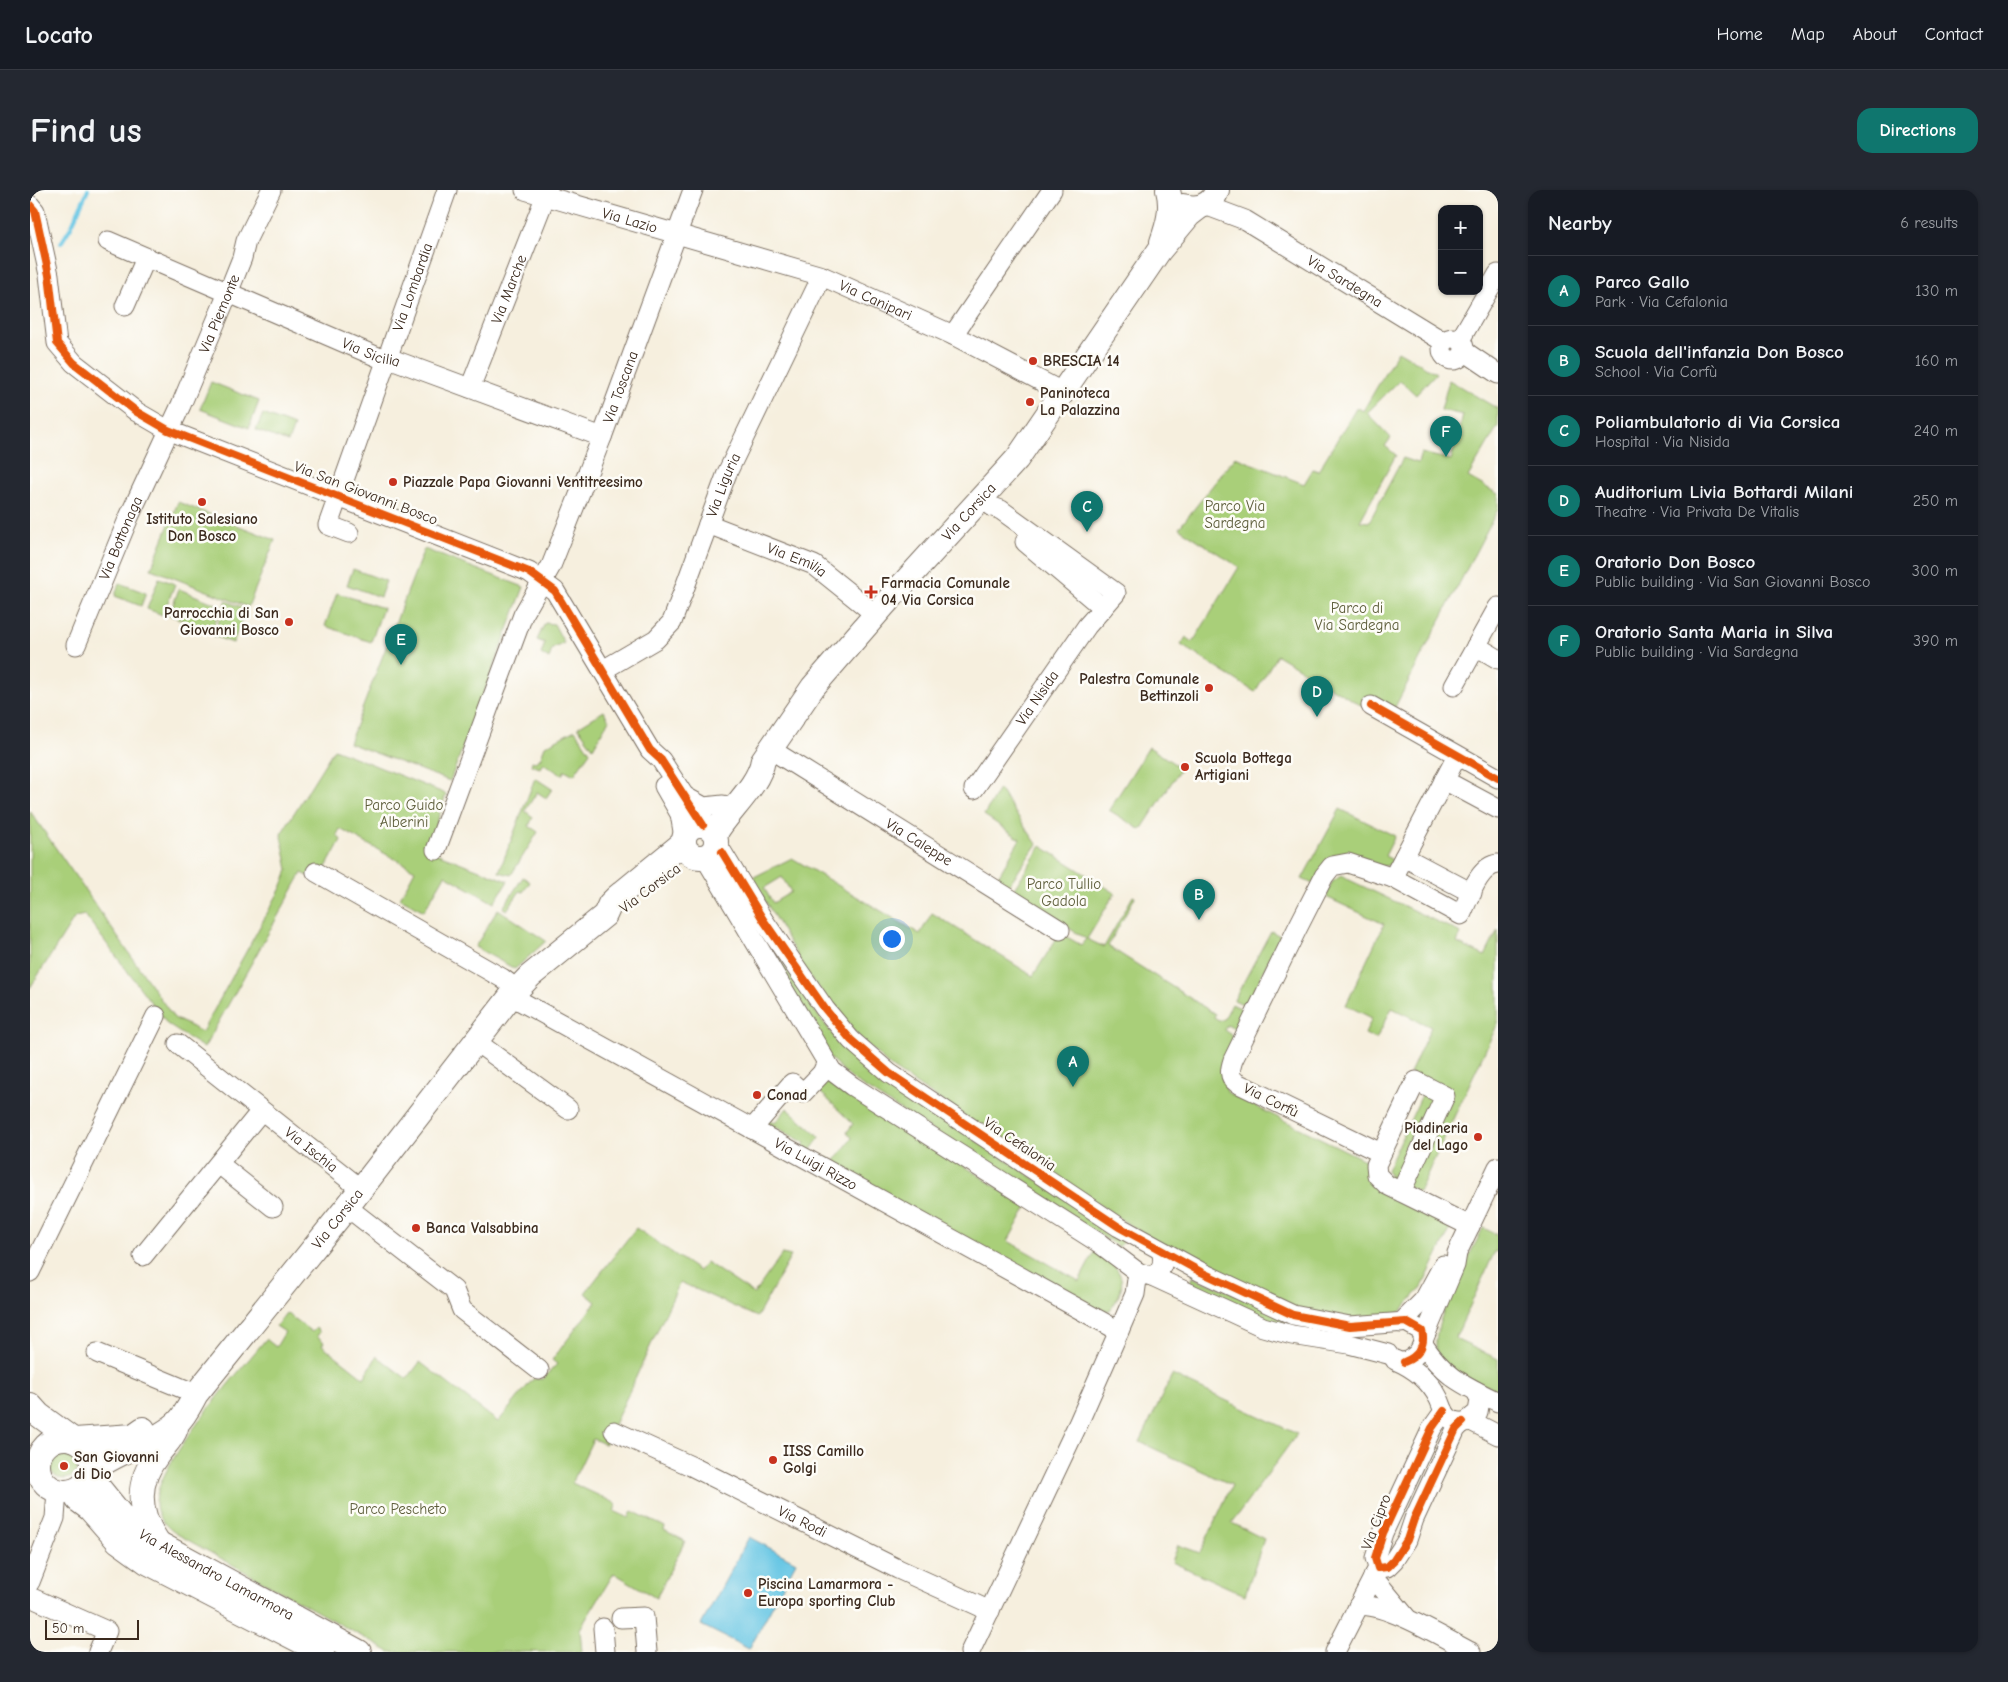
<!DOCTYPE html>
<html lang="en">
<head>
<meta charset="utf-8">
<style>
  body { margin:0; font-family:"Comic Neue",sans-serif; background:#242831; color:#f1f3f6 }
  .controls { position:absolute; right:15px; top:15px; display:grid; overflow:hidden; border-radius:10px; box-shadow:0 1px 4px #0004 }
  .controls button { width:45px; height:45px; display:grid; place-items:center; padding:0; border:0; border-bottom:1px solid #363941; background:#171b24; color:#f1f3f6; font:25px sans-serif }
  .scale { position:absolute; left:15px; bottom:12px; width:94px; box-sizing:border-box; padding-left:5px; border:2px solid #3b2a1e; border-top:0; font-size:14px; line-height:18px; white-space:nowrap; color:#3b2a1e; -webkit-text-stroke:4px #fdfcf7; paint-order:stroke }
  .you { position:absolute; left:861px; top:748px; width:18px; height:18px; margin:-12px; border:4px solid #fff; border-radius:50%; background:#1a73e8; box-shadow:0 0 0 8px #1a73e833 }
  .badge { display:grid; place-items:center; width:32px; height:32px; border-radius:50%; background:#0f766e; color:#fff; font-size:16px; font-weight:700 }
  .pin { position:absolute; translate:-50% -41px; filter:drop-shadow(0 1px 2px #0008) }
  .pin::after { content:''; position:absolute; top:26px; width:18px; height:15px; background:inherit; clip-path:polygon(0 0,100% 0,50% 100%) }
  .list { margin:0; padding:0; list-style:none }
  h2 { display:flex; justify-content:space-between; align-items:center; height:65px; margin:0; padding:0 20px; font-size:21px }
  h2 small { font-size:16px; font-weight:400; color:#9ea1a6 }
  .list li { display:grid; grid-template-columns:32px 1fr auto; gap:15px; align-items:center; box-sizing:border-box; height:70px; padding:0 20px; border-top:1px solid #363941 }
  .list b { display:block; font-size:19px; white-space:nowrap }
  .list p { margin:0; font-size:16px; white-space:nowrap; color:#9ea1a6 }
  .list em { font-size:16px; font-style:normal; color:#9ea1a6 }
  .map { position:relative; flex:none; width:1468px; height:1462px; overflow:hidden; border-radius:15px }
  header { display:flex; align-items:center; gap:30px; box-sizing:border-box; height:70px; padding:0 25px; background:#171b24; border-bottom:1px solid #363941 }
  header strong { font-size:24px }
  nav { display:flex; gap:28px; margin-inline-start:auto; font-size:18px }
  .intro { display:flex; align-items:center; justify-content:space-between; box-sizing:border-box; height:120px; padding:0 30px }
  h1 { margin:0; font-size:35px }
  .button { padding:12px 22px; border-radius:15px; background:#0f766e; color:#fff; font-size:18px; font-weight:700 }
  main { display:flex; gap:30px; padding:0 30px }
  aside { flex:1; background:#171b24; border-radius:15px; box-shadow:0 1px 4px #0004 }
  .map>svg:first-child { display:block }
  .green { fill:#a9cf79; stroke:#727c4c; fill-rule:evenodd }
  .water { fill:#66c6e4; stroke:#507881 }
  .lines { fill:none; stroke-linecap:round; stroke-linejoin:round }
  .stream { stroke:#66c6e4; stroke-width:4 }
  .minor-casing { stroke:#7c6f61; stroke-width:21 }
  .major-casing { stroke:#7c6f61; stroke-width:26 }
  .minor { stroke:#fff; stroke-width:19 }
  .major { stroke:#fff; stroke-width:24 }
  .cycleway-casing { stroke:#fdfcf7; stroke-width:11 }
  .cycleway { stroke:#e8590c; stroke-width:8 }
  .poi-dot { fill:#c8321e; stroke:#fdfcf7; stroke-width:2 }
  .labels { text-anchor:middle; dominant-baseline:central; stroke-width:5; stroke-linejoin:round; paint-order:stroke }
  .street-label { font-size:15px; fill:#3b2a1e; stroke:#fdfcf7 }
  .poi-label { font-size:15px; font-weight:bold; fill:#3b2a1e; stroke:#fdfcf7; text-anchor:start }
  .park-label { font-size:15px; fill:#5c5c39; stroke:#fdfcf7 }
</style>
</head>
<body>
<header>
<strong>Locato</strong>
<nav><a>Home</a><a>Map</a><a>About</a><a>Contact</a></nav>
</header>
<div class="intro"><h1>Find us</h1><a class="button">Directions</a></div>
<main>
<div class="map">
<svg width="1468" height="1462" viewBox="0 0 1468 1462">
  <rect width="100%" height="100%" fill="#fdfcf7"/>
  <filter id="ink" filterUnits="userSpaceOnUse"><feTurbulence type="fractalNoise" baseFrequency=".02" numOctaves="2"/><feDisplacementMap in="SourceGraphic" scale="10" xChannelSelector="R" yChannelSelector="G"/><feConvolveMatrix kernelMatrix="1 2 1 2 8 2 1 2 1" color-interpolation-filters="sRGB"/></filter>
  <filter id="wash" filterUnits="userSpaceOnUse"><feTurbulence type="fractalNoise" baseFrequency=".0096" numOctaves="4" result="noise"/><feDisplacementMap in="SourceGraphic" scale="20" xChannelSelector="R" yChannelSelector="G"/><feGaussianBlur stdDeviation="1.12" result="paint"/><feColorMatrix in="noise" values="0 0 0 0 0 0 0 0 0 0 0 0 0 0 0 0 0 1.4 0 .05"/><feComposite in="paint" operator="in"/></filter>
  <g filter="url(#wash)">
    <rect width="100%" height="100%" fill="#f6efde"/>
    <g class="green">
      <polygon points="1368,161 1406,183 1386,205 1370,190 1337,223 1361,248 1355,256 1366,265 1330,331 1339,332 1373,268 1388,273 1391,263 1421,270 1433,225 1411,220 1419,190 1468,219 1468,236 1438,287 1468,304 1468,319 1364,519 1338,506 1332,516 1247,465 1225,502 1151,455 1156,447 1163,452 1209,377 1149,338 1205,267 1274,294 1283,279 1288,281 1327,217 1333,221"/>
      <polygon points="181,192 229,211 219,238 170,219"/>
      <polygon points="233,224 264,236 258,252 226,240"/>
      <polygon points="148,312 245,350 218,417 121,379"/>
      <polygon points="394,359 494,397 420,591 319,553"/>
      <polygon points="323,379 356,391 350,407 317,395"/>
      <polygon points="129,388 145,394 133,425 117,419"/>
      <polygon points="89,393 116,403 111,416 85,406"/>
      <polygon points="149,399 191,416 182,441 139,425"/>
      <polygon points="307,403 353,418 341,452 295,436"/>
      <polygon points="196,411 216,419 203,453 183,446"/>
      <polygon points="515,433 524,434 534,453 522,459 519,469 511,464 515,453 507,450"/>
      <polygon points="574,521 579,530 563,558 548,537"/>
      <polygon points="545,540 560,562 544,585 535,580 532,585 513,573 510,578 501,575 502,571 505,572 510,569 515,556"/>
      <polygon points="1119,557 1151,578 1111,640 1079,620"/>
      <polygon points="304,559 416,604 398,660 478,691 464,713 415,685 394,721 370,708 385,680 310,639 307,645 311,650 294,681 283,688 272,683 174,858 138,835 55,725 45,727 0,798 0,621 144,828 172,842 251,698 258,680 251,644"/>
      <polygon points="505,588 522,599 516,608 507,602 495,621 503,627 499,636 508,642 481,685 469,682"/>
      <polygon points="969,599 1007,654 976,699 965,692 990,649 954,625"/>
      <path d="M1310,619l55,27 -10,20 10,5c-11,12 -33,0 -46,-4l-36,27 -11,-5z"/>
      <path d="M1011,656l74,47 -28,46 17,8 29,-51 2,1 -27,49 107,68 -1,3 6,4 4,-2 8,-15 14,7 -8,20 -11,-6 -3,5 10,7c-8,21 -18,35 -6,56l141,69 84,62 -31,63 -22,25 -12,5 -23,3 -70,-8 -138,-69 -265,-175 -35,-33 -48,-59 -57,-98 40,-20 128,76 12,-21 101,63 27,-43 21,12 5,-6 -74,-47zM752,687l9,15 -18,11 -9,-15z"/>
      <path d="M699,686c41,66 79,136 134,192l258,166 2,3v5l-4,5 -265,-166 -26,-25z"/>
      <polygon points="1311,686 1431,743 1427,753 1455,766 1468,740 1468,833 1389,1002 1362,990 1357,980 1398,892 1380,883 1401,837 1362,818 1346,849 1335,844 1342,828 1316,815 1354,734 1296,707 1302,692"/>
      <polygon points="493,687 500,692 493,702 490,701 477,720 473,718"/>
      <polygon points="468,719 516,751 485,779 445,757"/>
      <polygon points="1241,741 1250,746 1217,816 1204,810"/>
      <path d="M797,886l200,131 -19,34 71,40 16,-30c27,17 36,31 15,59l-11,2 -276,-149 4,-6 7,5 18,-24 -5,-6 6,-8 -37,-36z"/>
      <polygon points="757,918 790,947 777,965 771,961 775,953 746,937 741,945 734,941 738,930 745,933"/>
      <path d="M606,1038l63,43 7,-9 48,32 28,-40 9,2 -34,61 -77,-35 -75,162 -12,-5 -21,44 45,21 -3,7 15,7 3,-7 33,16 -1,3 21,11 -29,57 -42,-25 -34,56 2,23h-192l-213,-118c-10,-6 -21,-18 -21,-30 -1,-39 83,-132 110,-165l10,8 9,-15 -9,-6 10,-13 26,19 4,-4 4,4 -3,4 7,6 -2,3 42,33 13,-22 30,23 13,-17 78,60 35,-43h10l14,-15 -5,-4 44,-58 -11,-9z"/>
      <path d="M1453,1038l15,7v17l-3,-1 -40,88 43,20v32c-15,-7 -36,-13 -49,-23 -3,-3 -10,-10 -12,-15 -9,-26 34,-99 46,-125z"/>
      <polygon points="1162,1087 1316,1147 1242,1133 1158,1097"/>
      <polygon points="1142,1185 1267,1244 1202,1333 1234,1349 1215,1405 1142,1372 1148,1355 1170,1363 1202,1295 1110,1252"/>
      <circle cx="34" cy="1274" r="15"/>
    </g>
    <polygon class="water" points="719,1347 766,1372 719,1459 671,1435"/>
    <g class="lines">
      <polyline class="stream" points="31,53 41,37 58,0"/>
    </g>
  </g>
  <g filter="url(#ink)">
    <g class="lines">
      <defs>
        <g id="minor">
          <path id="s1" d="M495,0l297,86 131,59 111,58"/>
          <polyline points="0,15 5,21 19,85 27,153 44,173 107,222 138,240 489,378 499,382 525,401 620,560 631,570 673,635"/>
          <path id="s2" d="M1175,15l40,15 199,122"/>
          <path id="s3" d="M78,51l272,117 14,2 208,77"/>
          <polyline points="95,116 116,68"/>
          <polyline points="923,145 1022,0"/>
          <circle cx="1423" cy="159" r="11"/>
          <polyline points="1430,150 1468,84"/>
          <polyline points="1434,161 1468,184"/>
          <path id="s4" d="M440,198l78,-198"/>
          <path id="s5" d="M678,334l106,41 61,49"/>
          <path id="s6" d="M319,343l-21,-8 119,-335"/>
          <polyline points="995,352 1073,418"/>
          <path id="s7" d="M46,455l53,-128 52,-112 47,-112 14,-35 4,-17 25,-51"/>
          <polyline points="1446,456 1468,469"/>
          <path id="s8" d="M573,480l53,-31 16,-17 55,-149 95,-197"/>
          <polyline points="1424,496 1468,417"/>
          <polyline points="1341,516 1468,588"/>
          <path id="s9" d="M733,570l8,-7 7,1 282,176"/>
          <polyline points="1414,590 1468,619"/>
          <polyline points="634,596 650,624 654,647"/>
          <path id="s10" d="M944,599l113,-163 29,-33 -115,-83 -8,-3 -12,-9"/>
          <polyline points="656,607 674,617 693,615"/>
          <path d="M686,652l48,79 61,88 26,31 38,33 230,154 82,45 92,43 57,11 56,-4 16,9c4,14 -4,26 -18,31"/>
          <path id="s11" d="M406,660l87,-235 28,-49 51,-129 91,-247"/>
          <path d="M674,666l128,215 20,15 247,157 40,30 13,3c10,-5 13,-14 9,-25"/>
          <polyline points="1374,667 1442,703"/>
          <polyline points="286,682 472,788 488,800"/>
          <polyline points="1363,688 1427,566"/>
          <path id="s12" d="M481,806l608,335"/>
          <polyline points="445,851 538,919"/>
          <path id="s13" d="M148,854l183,145"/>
          <polyline points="722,939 762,893 773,903 792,883 796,874"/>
          <path d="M1351,963l-144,-70c-9,-6 -7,-14 -4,-23l64,-131 27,-53 8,-10 16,-3 45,15 68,37c8,-16 17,-49 37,-51"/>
          <polyline points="189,974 243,1017"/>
          <polyline points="1371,1002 1415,906 1386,891 1346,975 1347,985 1357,995 1440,1036"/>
          <polyline points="317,1017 424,1100 432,1120 509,1180"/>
          <polyline points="113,1066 231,921"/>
          <polyline points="0,1082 126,826"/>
          <polyline points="1122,1086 1233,1137 1262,1145 1319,1154 1358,1164"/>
          <polyline points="1371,1133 1394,1110 1413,1075"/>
          <polyline points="1394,1148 1425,1075 1427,1063 1468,977"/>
          <path d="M1393,1154c21,33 41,41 75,58"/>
          <polyline points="67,1163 166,1204"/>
          <path d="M1365,1170c19,8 34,19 44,39 3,6 4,13 9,18 5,5 11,6 18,5l12,-10 2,-12 -4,-9"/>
          <polyline points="1439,1230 1468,1245"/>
          <path id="s14" d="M584,1241l77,35 207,103 92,42"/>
          <polyline points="1348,1378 1357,1377 1364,1370 1377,1350 1384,1329 1426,1239 1433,1232"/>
          <polyline points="1343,1387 1376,1427"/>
          <polyline points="0,1392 25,1328 27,1301"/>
          <polyline points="0,1407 77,1441 68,1462"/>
          <path d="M1328,1416c25,-5 89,34 113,46"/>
          <polyline points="591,1428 614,1427 617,1462"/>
          <polyline points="573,1438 575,1462"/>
          <polyline points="940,1462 1048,1234 1089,1141 1105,1104 1108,1082"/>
          <polyline points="1305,1462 1348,1378 1345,1368 1353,1343 1402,1238 1414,1221"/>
        </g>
        <g id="major">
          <path d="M1153,16c14,4 29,0 34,-16"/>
          <path d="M1132,52c6,-17 11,-34 6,-52"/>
          <circle cx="670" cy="651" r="16"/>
          <path id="s15" d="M685,644c13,-23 44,-48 48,-74l50,-73 71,-82 133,-146 142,-208 30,-36 9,-7"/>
          <polyline points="0,1215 9,1225 39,1247"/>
          <circle cx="35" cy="1275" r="27"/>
          <polyline points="45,1250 103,1246 113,1239"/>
          <path id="s16" d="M62,1281c25,-21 60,-26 85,-48 8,-7 14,-20 19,-29l151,-187 164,-211 19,-20 75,-61 5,-11 7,-7 66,-54"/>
          <path id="s17" d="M58,1290l7,3 30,37 20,16 214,116"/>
          <polyline points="43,1302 48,1310 60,1319 88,1351 117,1372 292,1462"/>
          <path d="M127,1351c-20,-30 -21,-59 1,-87 6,-8 15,-16 18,-26"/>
        </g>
      </defs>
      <use href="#minor" class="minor-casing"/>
      <use href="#major" class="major-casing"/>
      <use href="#minor" class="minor"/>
      <use href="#major" class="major"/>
      <defs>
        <g id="cycleway">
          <polyline points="0,15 5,21 19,85 27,153 44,173 107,222 138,240 489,378 499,382 525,401 620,560 631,570 673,635"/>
          <polyline points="1341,516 1468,588"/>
          <path d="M692,662l42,69 61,88 26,31 38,33 230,154 82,45 92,43 57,11 56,-4 16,9c4,14 -4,26 -18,31"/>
          <polyline points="1414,1221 1402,1238 1353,1343 1345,1368 1348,1378 1357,1377 1364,1370 1377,1350 1384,1329 1426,1239 1433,1232"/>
        </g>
      </defs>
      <use href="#cycleway" class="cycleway-casing"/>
      <use href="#cycleway" class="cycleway"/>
    </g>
  </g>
  <g class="poi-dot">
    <circle cx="1003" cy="171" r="5"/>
    <circle cx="1000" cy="212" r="5"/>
    <circle cx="363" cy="292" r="5"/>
    <circle cx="172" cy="312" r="5"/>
    <path d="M838.5 394.5h5v5h5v5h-5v5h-5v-5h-5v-5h5z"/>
    <circle cx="259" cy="432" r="5"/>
    <circle cx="1179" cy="498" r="5"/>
    <circle cx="1155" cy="577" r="5"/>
    <circle cx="727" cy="905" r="5"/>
    <circle cx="1448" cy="947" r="5"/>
    <circle cx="386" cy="1038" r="5"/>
    <circle cx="743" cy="1270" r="5"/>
    <circle cx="34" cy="1276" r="5"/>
    <circle cx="718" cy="1403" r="5"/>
  </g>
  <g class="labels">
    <g class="street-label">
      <text stroke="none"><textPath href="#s1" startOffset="109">Via Lazio</textPath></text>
      <text stroke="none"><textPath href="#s2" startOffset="160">Via Sardegna</textPath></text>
      <text stroke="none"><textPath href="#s6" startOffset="275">Via Lombardia</textPath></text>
      <text stroke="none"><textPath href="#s4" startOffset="106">Via Marche</textPath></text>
      <text stroke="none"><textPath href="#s1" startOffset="368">Via Canipari</textPath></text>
      <text stroke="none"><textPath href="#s7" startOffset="361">Via Piemonte</textPath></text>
      <text stroke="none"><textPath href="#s3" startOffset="286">Via Sicilia</textPath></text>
      <text stroke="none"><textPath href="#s11" startOffset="499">Via Toscana</textPath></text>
      <text stroke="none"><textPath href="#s8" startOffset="231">Via Liguria</textPath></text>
      <text transform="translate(336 303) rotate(21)">Via San Giovanni Bosco</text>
      <text stroke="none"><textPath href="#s15" startOffset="412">Via Corsica</textPath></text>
      <text stroke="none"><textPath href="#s7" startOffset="116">Via Bottonaga</textPath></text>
      <text stroke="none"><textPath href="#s5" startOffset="96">Via Emilia</textPath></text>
      <text stroke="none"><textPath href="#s10" startOffset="111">Via Nisida</textPath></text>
      <text stroke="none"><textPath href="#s9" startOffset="184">Via Caleppe</textPath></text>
      <text transform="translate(620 698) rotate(-37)">Via Corsica</text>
      <text transform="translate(1241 910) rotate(26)">Via Corfù</text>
      <text transform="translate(990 954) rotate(34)">Via Cefalonia</text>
      <text stroke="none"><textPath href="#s13" startOffset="170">Via Ischia</textPath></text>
      <text stroke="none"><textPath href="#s12" startOffset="348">Via Luigi Rizzo</textPath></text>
      <text stroke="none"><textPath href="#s16" startOffset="358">Via Corsica</textPath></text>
      <text stroke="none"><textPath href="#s14" startOffset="209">Via Rodi</textPath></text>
      <text transform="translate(1346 1332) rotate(-69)">Via Cipro</text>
      <text stroke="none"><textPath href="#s17" startOffset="162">Via Alessandro Lamarmora</textPath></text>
    </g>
    <g class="poi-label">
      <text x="1013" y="171">BRESCIA 14</text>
      <text x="1010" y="203">Paninoteca<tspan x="1010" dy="17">La Palazzina</tspan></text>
      <text x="373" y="292">Piazzale Papa Giovanni Ventitreesimo</text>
      <text x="172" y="329" text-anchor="middle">Istituto Salesiano<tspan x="172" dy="17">Don Bosco</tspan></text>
      <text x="851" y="393">Farmacia Comunale<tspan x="851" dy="17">04 Via Corsica</tspan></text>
      <text x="249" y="423" text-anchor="end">Parrocchia di San<tspan x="249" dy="17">Giovanni Bosco</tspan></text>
      <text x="1169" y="489" text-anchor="end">Palestra Comunale<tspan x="1169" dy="17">Bettinzoli</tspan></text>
      <text x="1165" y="568">Scuola Bottega<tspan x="1165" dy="17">Artigiani</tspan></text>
      <text x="737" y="905">Conad</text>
      <text x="1438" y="938" text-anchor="end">Piadineria<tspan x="1438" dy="17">del Lago</tspan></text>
      <text x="396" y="1038">Banca Valsabbina</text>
      <text x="753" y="1261">IISS Camillo<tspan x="753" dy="17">Golgi</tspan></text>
      <text x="44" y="1267">San Giovanni<tspan x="44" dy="17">di Dio</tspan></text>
      <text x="728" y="1394">Piscina Lamarmora -<tspan x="728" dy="17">Europa sporting Club</tspan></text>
    </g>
    <g class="park-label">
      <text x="1205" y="316">Parco Via<tspan x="1205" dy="17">Sardegna</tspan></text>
      <text x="1327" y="418">Parco di<tspan x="1327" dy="17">Via Sardegna</tspan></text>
      <text x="374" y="615">Parco Guido<tspan x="374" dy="17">Alberini</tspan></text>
      <text x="1034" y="694">Parco Tullio<tspan x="1034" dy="17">Gadola</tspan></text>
      <text x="368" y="1319">Parco Pescheto</text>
    </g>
  </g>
</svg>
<div class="controls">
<button>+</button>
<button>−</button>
</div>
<div class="scale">50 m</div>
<div class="you"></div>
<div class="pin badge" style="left:1043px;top:897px">A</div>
<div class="pin badge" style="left:1169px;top:730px">B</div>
<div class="pin badge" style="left:1057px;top:342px">C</div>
<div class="pin badge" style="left:1287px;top:527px">D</div>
<div class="pin badge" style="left:371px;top:475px">E</div>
<div class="pin badge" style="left:1416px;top:267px">F</div>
</div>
<aside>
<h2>Nearby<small>6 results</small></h2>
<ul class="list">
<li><span class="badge">A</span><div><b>Parco Gallo</b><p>Park · Via Cefalonia</p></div><em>130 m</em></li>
<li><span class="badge">B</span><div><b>Scuola dell'infanzia Don Bosco</b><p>School · Via Corfù</p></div><em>160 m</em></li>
<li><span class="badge">C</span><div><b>Poliambulatorio di Via Corsica</b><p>Hospital · Via Nisida</p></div><em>240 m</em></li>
<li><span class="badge">D</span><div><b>Auditorium Livia Bottardi Milani</b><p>Theatre · Via Privata De Vitalis</p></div><em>250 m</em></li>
<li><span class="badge">E</span><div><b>Oratorio Don Bosco</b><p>Public building · Via San Giovanni Bosco</p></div><em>300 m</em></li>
<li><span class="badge">F</span><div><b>Oratorio Santa Maria in Silva</b><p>Public building · Via Sardegna</p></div><em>390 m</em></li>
</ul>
</aside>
</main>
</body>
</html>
